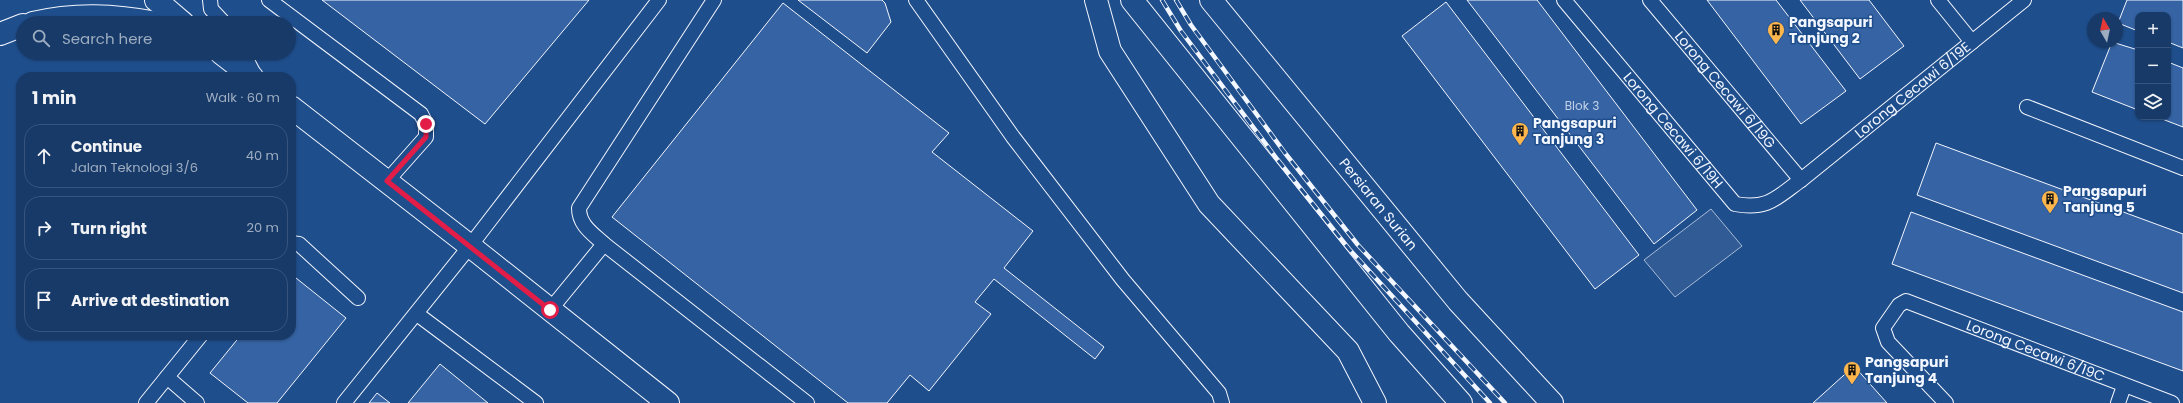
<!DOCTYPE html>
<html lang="en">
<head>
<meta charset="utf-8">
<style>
  body { margin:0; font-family:Poppins,sans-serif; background:#244571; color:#f1f3f6 }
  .controls { position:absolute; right:12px; top:12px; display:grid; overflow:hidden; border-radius:8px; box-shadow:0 1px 3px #0004 }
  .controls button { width:36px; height:36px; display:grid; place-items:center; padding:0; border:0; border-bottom:1px solid #36547d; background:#173a69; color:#f1f3f6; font:20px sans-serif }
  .compass { position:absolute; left:2087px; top:12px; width:36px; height:36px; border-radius:50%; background:#173a69; box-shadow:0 1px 3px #0004; rotate:351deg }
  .stop { position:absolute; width:12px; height:12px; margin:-9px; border:3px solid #e11d48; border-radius:50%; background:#fff }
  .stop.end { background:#e11d48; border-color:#fff; box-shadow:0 1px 4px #0008 }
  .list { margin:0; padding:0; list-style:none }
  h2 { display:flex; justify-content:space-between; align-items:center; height:52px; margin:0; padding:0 16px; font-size:17px }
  h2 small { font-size:13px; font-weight:400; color:#9eadc0 }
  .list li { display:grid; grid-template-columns:26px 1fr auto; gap:12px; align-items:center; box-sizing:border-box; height:64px; margin:0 8px 8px; padding:0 8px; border:1px solid #36547d; border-radius:16px }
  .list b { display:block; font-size:15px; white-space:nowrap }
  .list p { margin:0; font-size:13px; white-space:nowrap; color:#9eadc0 }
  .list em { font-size:13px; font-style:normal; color:#9eadc0 }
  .icon { flex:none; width:22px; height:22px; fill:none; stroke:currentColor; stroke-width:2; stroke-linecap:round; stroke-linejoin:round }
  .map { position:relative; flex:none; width:2183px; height:403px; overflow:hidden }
  .search { position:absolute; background:#173a69; box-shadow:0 1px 3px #0004; left:16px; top:16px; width:280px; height:44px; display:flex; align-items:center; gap:10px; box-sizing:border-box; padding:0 14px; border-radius:22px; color:#9eadc0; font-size:15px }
  .panel { position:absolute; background:#173a69; box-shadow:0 1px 3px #0004; left:16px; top:72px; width:280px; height:268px; border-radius:16px }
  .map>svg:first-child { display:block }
  .green { fill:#305b95; stroke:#a8bbd7 }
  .building { fill:#3563a3; stroke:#f2f6ff }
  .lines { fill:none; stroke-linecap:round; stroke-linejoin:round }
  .lane-casing { stroke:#f2f6ff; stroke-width:16 }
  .street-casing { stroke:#f2f6ff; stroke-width:24 }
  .primary-casing { stroke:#f2f6ff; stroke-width:24 }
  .highway-casing { stroke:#f2f6ff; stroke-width:24 }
  .lane { stroke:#1f4e8c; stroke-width:14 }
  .street { stroke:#1f4e8c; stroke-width:22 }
  .primary { stroke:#1f4e8c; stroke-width:22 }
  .highway { stroke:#1f4e8c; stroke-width:22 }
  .rail-casing { stroke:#f2f6ff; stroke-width:4.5 }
  .rail { stroke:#1f4e8c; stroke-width:3; stroke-dasharray:9; stroke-linecap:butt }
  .route { stroke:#e11d48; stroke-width:5 }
  .labels { text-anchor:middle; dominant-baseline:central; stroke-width:3; stroke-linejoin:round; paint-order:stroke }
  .number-label { font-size:12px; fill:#c3d1e8 }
  .poi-label { font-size:14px; font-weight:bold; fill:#f2f6ff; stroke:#1f4e8c; text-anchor:start }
  .street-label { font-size:14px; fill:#f2f6ff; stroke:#1f4e8c }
</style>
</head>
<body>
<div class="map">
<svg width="2183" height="403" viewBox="0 0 2183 403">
  <rect width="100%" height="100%" fill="#1f4e8c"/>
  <polygon class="green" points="1711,209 1742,246 1675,297 1644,260"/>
  <g class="building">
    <polygon points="322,0 589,0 485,124"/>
    <polygon points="798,0 882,0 885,3 891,22 867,53"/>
    <polygon points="1467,0 1537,0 1697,210 1654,244"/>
    <polygon points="1707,0 1776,0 1846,91 1801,124"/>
    <polygon points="1800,0 1869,0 1904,46 1860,79"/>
    <polygon points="2127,0 2183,0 2183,48 2168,42 2168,15 2138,15 2138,31 2118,23"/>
    <polygon points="1446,2 1639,255 1595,289 1402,36"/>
    <polygon points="783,3 949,133 932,152 1033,231 1004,268 1104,347 1095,359 994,279 975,302 991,314 929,391 910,375 887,403 848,403 612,217"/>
    <polygon points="2112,42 2138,50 2138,110 2092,92"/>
    <polygon points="2168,62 2183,68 2183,127 2157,117 2168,117"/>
    <polygon points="1936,143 2183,234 2183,293 1917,195"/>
    <polygon points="1911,212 2183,312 2183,371 1892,264"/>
    <polygon points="291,274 346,318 277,403 248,403 210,373 241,335 291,335"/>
    <polygon points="440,364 488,403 408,403"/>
    <polygon points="1854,366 1887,403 1813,403"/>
    <polygon points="377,393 390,403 369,403"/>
  </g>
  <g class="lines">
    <defs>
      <g id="lane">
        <polyline points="210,0 211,9 224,23"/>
        <polyline points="269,0 421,114 426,124 426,137 387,181"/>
        <path d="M714,0l-135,208c0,17 13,25 25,36l203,159"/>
        <polyline points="916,0 1013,137 1123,280 1219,393 1222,403"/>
        <path id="s1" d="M1564,0l171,204c33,6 41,-6 66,-24l223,-180"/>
        <path id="s2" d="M1650,0l151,180"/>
        <polyline points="1938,0 1972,42"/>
        <polyline points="243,53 254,74"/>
        <polyline points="2027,107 2183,168"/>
        <polyline points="291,243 299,244 358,298"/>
        <polyline points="550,310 604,244"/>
        <polyline points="417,314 536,403"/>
        <polyline points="167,377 197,403"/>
        <polyline points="146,403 201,335"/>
        <polyline points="344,403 470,246 659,0"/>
        <path id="s3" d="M1946,403l-58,-61 -5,-14 16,-23 7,-4 266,102"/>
        <polyline points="2118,403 2124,386"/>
      </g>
      <g id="street">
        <polyline points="156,0 183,23"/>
        <path d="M33,23c42,-10 81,-8 124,0"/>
        <polyline points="0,34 23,25"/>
        <polyline points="221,53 252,77"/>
        <polyline points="291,107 470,246 668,403"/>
      </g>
      <g id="primary">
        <polyline points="1132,0 1399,333 1461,403"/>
        <path id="s4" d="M1211,0l247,301 94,102"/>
      </g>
      <polyline id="highway" points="1096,0 1110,51 1209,204 1348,351 1375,403"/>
    </defs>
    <use href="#lane" class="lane-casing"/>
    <use href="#street" class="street-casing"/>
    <use href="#primary" class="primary-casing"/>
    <use href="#highway" class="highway-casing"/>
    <use href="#lane" class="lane"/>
    <use href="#street" class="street"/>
    <use href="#primary" class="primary"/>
    <use href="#highway" class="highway"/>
    <defs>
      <g id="rail">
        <polyline points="1162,0 1181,31 1277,159 1349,249 1490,403"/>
        <polyline points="1176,0 1191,25 1285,153 1358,245 1505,403"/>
      </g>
    </defs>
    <use href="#rail" class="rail-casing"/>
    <use href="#rail" class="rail"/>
  </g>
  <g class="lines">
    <polyline class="route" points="426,124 426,137 387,181 550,310"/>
  </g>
  <defs>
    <symbol id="building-pin" viewBox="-11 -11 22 30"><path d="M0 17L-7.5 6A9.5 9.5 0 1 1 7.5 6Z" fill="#ffb74d" stroke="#1f4e8c"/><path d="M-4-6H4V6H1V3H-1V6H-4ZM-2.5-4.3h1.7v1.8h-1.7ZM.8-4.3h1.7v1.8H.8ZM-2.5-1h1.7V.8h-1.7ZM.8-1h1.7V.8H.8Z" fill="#111"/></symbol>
  </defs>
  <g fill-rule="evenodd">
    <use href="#building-pin" x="1766" y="20" width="20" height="27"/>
    <use href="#building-pin" x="1510" y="121" width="20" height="27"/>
    <use href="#building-pin" x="2040" y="189" width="20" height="27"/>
    <use href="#building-pin" x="1842" y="360" width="20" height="27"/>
  </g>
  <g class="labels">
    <g class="number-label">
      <text x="1582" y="105">Blok 3</text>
    </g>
    <g class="poi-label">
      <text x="1789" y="22">Pangsapuri<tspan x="1789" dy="16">Tanjung 2</tspan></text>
      <text x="1533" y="123">Pangsapuri<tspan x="1533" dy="16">Tanjung 3</tspan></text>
      <text x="2063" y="191">Pangsapuri<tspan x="2063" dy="16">Tanjung 5</tspan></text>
      <text x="1865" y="362">Pangsapuri<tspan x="1865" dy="16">Tanjung 4</tspan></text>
    </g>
    <g class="street-label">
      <text stroke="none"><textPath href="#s2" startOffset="117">Lorong Cecawi 6/19G</textPath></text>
      <text stroke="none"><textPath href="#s1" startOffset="483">Lorong Cecawi 6/19E</textPath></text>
      <text stroke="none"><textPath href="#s1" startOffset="170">Lorong Cecawi 6/19H</textPath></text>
      <text stroke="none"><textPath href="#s4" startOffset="264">Persiaran Surian</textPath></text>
      <text stroke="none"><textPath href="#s3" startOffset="274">Lorong Cecawi 6/19C</textPath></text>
    </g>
  </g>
</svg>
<div class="controls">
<button>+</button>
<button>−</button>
<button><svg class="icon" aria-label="layers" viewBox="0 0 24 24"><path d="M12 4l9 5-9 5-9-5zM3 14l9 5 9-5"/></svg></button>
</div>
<svg class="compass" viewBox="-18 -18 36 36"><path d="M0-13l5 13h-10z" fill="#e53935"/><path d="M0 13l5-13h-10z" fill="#9eadc0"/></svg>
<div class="stop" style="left:550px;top:310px"></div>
<div class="stop end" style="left:426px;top:124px"></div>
<div class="search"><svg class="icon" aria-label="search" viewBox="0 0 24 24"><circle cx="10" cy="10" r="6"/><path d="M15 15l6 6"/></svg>Search here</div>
<section class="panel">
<h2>1 min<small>Walk · 60 m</small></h2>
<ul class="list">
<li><svg class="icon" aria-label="ahead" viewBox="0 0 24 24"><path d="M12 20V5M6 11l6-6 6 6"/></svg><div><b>Continue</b><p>Jalan Teknologi 3/6</p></div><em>40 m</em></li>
<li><svg class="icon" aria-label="right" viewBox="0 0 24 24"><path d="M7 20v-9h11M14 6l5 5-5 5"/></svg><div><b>Turn right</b></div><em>20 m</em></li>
<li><svg class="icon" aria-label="arrive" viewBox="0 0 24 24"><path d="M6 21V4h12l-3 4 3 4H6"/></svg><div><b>Arrive at destination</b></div></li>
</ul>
</section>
</div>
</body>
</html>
